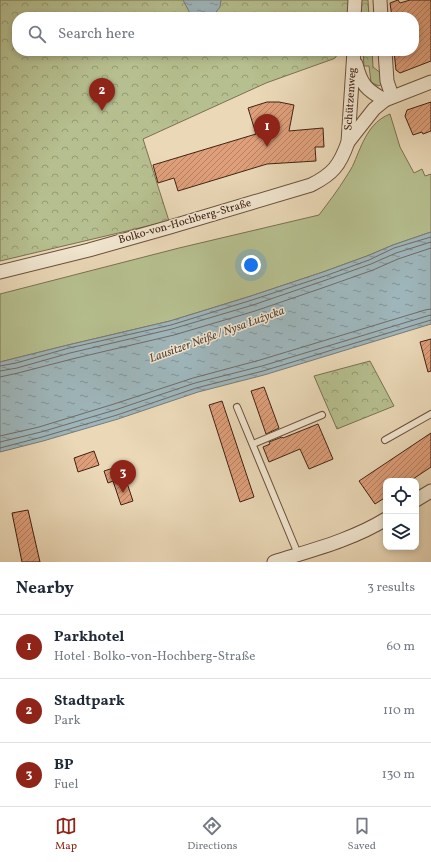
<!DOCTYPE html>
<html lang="en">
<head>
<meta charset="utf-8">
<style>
  body { margin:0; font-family:Vollkorn,serif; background:#f2f2f3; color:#1f2937 }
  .controls { position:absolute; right:12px; bottom:12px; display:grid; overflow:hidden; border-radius:8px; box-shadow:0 2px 6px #0003 }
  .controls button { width:36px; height:36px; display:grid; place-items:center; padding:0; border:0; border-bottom:1px solid #e0e1e3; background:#fff; color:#1f2937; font:20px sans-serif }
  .you { position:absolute; left:251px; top:265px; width:14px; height:14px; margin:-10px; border:3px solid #fff; border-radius:50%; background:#1a73e8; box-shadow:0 0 0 6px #1a73e833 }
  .badge { display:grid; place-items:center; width:26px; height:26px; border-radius:50%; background:#8f2418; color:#fff; font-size:13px; font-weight:700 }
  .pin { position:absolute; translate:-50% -33px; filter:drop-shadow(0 1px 2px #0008) }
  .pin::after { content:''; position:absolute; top:21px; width:14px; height:12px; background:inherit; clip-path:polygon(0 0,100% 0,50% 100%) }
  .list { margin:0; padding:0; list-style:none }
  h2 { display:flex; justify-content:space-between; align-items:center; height:52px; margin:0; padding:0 16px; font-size:17px }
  h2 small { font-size:13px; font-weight:400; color:#747a83 }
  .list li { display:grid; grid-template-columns:26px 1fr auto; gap:12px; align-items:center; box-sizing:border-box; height:64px; padding:0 16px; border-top:1px solid #e0e1e3 }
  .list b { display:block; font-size:15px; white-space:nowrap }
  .list p { margin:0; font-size:13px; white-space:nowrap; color:#747a83 }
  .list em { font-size:13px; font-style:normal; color:#747a83 }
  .icon { flex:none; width:22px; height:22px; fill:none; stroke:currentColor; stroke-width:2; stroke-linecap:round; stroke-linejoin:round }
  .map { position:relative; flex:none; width:431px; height:562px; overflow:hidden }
  .search { position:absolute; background:#fff; box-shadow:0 2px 6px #0003; left:12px; right:12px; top:12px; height:44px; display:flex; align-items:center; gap:10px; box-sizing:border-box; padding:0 14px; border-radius:16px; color:#747a83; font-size:15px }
  .sheet { height:244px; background:#fff }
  nav { display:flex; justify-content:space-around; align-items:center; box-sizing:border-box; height:56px; border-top:1px solid #e0e1e3; background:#fff; font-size:11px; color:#747a83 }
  nav a { display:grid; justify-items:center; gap:2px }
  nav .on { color:#8f2418 }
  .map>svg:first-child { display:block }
  .green { fill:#b6bf8f; stroke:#7c7051 }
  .park { fill:url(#park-crowns); stroke:#7c7051 }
  .water { fill:url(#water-ripples); stroke:#797b78 }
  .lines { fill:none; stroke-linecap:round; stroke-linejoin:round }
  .shore { stroke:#706c67; stroke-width:1 }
  .building { fill:url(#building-hatch); stroke:#422213 }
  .lane-casing { stroke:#6c503c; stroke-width:8 }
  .street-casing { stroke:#6c503c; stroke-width:15 }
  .lane { stroke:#f1e6d0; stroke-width:6 }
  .street { stroke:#f1e6d0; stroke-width:13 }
  .labels { text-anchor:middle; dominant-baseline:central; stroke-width:3; stroke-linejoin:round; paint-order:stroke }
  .street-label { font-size:11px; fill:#422213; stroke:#f1e6d0 }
  .water-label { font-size:12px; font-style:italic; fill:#59473d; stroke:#f1e6d0 }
</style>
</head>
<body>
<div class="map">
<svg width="431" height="562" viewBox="0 0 431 562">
  <defs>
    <pattern id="park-crowns" width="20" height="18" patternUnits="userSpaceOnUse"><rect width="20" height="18" fill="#b6bf8f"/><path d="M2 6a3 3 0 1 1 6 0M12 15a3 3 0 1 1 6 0" fill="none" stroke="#969b74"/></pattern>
    <pattern id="water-ripples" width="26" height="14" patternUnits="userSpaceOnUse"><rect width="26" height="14" fill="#9eb6bb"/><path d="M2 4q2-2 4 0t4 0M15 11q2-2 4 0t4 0" fill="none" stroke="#829497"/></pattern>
    <pattern id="building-hatch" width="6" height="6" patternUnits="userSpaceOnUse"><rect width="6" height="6" fill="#de9f7a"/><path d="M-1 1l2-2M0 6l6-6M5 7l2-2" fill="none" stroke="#b68163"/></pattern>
  </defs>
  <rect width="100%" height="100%" fill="#ead8b7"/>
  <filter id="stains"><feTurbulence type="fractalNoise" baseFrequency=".005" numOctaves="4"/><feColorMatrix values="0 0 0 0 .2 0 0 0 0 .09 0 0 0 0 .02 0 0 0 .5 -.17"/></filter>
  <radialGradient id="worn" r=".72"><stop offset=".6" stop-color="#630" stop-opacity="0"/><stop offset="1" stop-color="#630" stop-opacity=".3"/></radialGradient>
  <path class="green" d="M390,114l10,33 14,26 8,-4 3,7 6,-2v58l-38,13 -26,11 -44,16 -72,24 -81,25 -102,24 -68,17v-68l179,-46 140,-33c9,-12 19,-25 27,-38 3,-5 6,-9 8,-14 8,-19 15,-41 36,-49z"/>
  <g class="park">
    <polygon points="0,0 368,0 369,17 17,17 17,51 340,51 335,58 333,59 266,83 143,139 169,221 0,261"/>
    <polygon points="363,51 372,51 373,67 382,74 383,84 378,86 371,82 369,66 364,66"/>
    <polygon points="370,361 394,406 337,429 314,376"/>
  </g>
  <g class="water">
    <polygon points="183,0 221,0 220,7 212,17 192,17"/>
    <polygon points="431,232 431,324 264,375 198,392 118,419 43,441 0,452 0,362 68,345 170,321 251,296 323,272 367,256 393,245"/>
  </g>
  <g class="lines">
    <g class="shore">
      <polyline points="0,366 16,363 69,348 171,325 252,300 325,276 369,260 394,248 431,237"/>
      <polyline points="0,371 17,368 70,353 172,329 253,305 326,280 371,264 396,253 431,242"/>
      <polyline points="0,377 18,373 72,359 174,335 255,311 328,286 373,270 398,259 431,248"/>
      <polyline points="0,436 39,427 114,404 193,378 260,360 425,310 431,309"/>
      <polyline points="0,442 41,432 115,410 195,383 262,366 427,316 431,315"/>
      <polyline points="0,448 42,437 117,415 196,388 263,371 431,320"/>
    </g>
  </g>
  <g class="building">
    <polygon points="398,0 400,3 410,0 431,0 431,61 400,73 396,70 394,51 414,51 414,17 392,17 390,3"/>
    <polygon points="267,102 279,102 294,105 289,131 323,128 324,147 315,147 316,161 267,164 178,191 174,178 158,183 153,165 256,134 248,108"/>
    <polygon points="431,102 431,131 423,134 422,132 413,135 405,116 407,110"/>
    <polygon points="431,339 431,371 428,372 420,342"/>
    <polygon points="264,387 279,428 266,434 251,391"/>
    <polygon points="222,401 254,497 240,502 209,405"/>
    <polygon points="318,424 333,459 309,469 300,449 269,462 263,447 270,444 269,442 282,437 283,438"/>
    <polygon points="431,433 431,467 410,481 386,481 386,497 375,504 359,481"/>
    <polygon points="94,451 99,465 78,472 74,458"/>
    <polygon points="126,464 130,476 125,477 133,501 121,505 113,481 108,483 104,471"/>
    <polygon points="28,510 40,562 22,562 12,513"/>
  </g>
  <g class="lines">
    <defs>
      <g id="lane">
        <polyline points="237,407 298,554"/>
        <polyline points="385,440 431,414"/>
        <polyline points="253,444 322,415"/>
      </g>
      <g id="street">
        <polyline points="380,0 381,17"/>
        <polyline points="354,17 355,0"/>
        <polyline points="385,51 387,81 392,96"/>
        <path d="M356,64c5,20 10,26 29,36"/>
        <polyline points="348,142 374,109 385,100 431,82"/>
        <path d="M0,272l89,-22 81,-23 141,-42c22,-11 29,-20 37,-43l6,-91"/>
        <polyline points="416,500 431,491"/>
        <path d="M274,562c38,-12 78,-22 112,-43"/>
      </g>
    </defs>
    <use href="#lane" class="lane-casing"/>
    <use href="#street" class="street-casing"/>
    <use href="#lane" class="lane"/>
    <use href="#street" class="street"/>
  </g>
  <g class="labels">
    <g class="street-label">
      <text transform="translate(351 99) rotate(-86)">Schützenweg</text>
      <text transform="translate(185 222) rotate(-16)">Bolko-von-Hochberg-Straße</text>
    </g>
    <g class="water-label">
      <text transform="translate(217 335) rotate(-20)">Lausitzer Neiße / Nysa Łużycka</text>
    </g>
  </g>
  <rect width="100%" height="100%" filter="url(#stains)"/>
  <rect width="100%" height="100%" fill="url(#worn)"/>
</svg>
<div class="controls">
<button><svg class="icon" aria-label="locate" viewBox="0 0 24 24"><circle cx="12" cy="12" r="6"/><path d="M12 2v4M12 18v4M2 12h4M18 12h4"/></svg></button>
<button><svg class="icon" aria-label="layers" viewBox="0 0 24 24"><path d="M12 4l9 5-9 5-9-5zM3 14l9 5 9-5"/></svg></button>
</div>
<div class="you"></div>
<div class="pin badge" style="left:267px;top:147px">1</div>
<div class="pin badge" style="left:102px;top:111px">2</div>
<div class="pin badge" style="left:123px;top:493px">3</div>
<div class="search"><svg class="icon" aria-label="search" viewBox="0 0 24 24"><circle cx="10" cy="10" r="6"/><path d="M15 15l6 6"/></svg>Search here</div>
</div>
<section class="sheet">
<h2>Nearby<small>3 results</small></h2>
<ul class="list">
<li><span class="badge">1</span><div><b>Parkhotel</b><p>Hotel · Bolko-von-Hochberg-Straße</p></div><em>60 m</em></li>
<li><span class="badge">2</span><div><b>Stadtpark</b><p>Park</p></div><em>110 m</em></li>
<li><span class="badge">3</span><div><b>BP</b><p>Fuel</p></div><em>130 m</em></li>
</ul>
</section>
<nav>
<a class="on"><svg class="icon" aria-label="map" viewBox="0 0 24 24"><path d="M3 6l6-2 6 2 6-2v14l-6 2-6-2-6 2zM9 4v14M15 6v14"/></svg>Map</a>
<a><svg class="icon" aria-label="directions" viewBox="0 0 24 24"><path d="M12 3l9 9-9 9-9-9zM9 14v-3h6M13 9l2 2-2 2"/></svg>Directions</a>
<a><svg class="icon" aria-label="saved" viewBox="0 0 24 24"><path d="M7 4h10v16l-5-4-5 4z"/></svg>Saved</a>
</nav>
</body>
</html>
